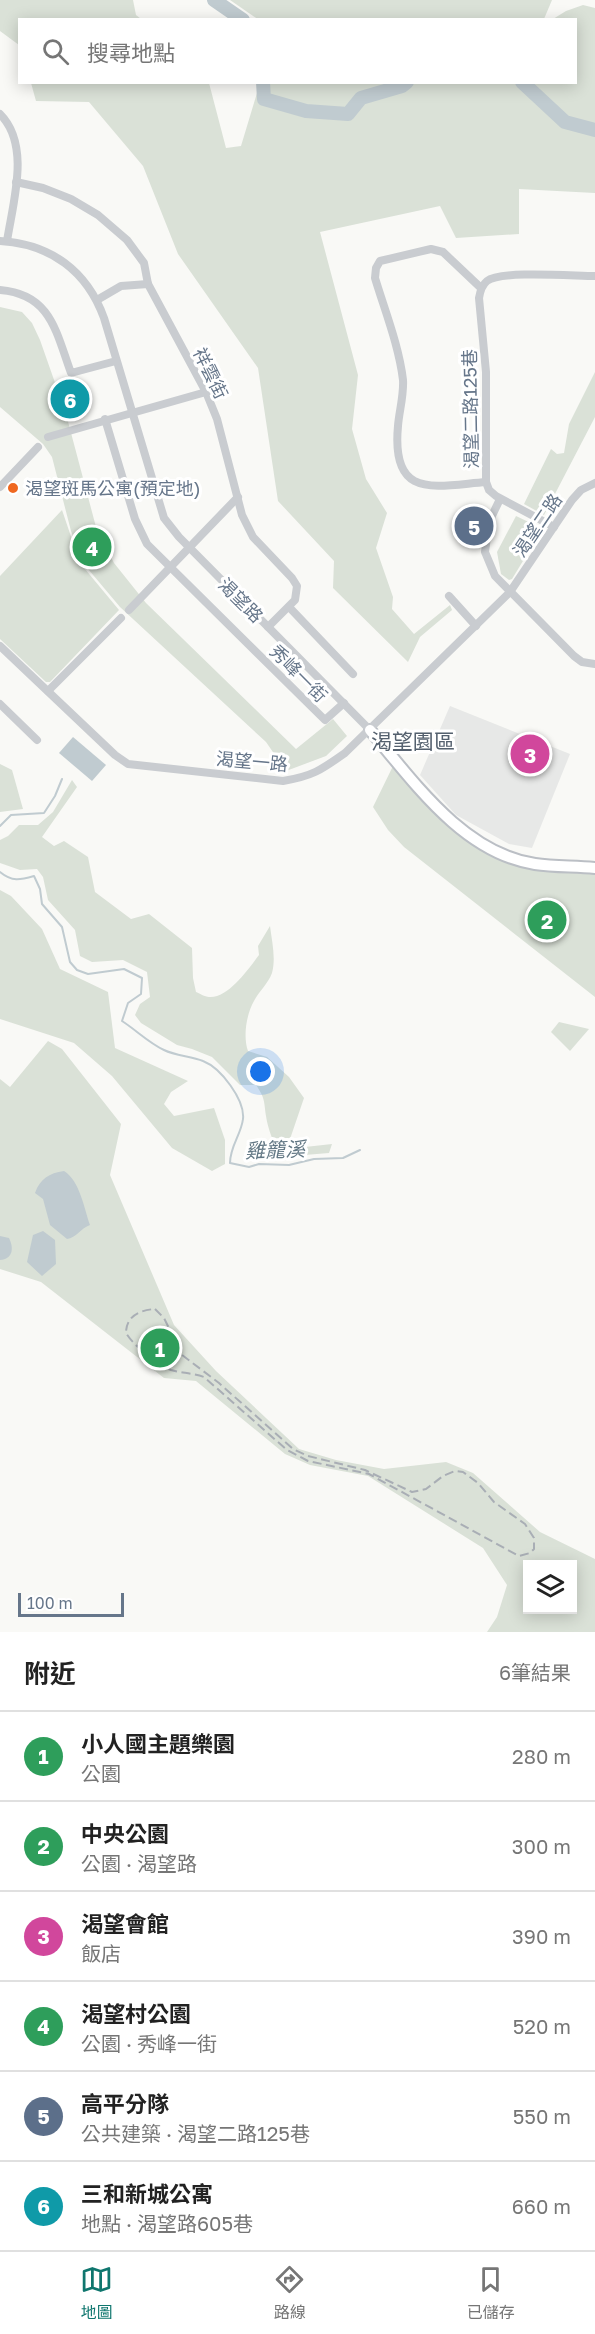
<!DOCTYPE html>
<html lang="zh-TW">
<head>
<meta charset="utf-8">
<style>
  body { margin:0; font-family:"Golos Text","Noto Sans TC",sans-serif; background:#f2f2f2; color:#222 }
  .controls { position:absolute; right:18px; bottom:18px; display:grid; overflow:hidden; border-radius:0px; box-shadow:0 3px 15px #0003 }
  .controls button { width:54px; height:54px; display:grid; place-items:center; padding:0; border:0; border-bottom:2px solid #e0e0e0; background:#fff; color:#222; font:30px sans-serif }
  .scale { position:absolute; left:18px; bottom:15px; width:106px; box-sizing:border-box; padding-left:6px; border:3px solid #66768a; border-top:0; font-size:16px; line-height:21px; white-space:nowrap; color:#66768a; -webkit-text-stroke:4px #fff; paint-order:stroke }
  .you { position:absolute; left:261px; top:1072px; width:21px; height:21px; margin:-15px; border:4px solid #fff; border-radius:50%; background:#1a73e8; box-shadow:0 0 0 9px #1a73e833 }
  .badge { display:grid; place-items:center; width:39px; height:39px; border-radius:50%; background:#0f766e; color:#fff; font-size:20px; font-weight:700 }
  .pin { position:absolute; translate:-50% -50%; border:3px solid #fff; box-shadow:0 2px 6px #0006 }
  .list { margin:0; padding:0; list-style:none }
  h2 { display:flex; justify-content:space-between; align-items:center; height:78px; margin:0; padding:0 24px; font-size:26px }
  h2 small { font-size:20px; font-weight:400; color:#767676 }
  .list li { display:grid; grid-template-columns:39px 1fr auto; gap:18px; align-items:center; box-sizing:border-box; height:90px; padding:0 24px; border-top:2px solid #e0e0e0 }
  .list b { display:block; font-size:22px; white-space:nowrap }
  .list p { margin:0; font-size:20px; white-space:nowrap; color:#767676 }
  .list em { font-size:20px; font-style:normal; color:#767676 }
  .icon { flex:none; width:33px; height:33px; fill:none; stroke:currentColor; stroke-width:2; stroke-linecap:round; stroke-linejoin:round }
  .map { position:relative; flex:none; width:595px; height:1632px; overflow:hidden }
  .search { position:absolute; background:#fff; box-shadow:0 3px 15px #0003; left:18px; right:18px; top:18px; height:66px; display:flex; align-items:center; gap:15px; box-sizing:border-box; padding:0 21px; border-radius:0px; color:#767676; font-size:22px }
  .sheet { height:618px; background:#fff }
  nav { display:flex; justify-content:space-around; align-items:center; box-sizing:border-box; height:84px; border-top:2px solid #e0e0e0; background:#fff; font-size:16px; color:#767676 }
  nav a { display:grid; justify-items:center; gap:3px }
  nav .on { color:#0f766e }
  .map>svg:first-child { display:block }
  .built { fill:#e7e8e7 }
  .green { fill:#dae1d7; fill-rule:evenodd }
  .water { fill:#c0cbd0 }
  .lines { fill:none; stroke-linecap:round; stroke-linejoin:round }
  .stream { stroke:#c0cbd0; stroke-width:2 }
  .river { stroke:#c0cbd0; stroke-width:14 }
  .secondary-casing { stroke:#bbbfc5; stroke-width:14 }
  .street { stroke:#c9ccd0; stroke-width:8 }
  .secondary { stroke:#fff; stroke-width:10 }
  .rail { stroke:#a9aeb5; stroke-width:2; stroke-dasharray:9 4.5; stroke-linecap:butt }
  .poi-dot { fill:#ef6820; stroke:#fff; stroke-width:2 }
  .labels { text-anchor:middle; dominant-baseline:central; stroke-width:6; stroke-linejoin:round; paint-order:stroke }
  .street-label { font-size:18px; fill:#66768a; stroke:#fff }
  .poi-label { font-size:18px; fill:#66768a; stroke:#fff; text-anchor:start }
  .water-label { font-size:20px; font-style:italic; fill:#627784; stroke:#fff }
  .quarter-label { font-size:21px; fill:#54606e; stroke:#fff }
</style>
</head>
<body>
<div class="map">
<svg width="595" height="1632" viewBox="0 0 595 1632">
  <rect width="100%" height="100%" fill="#f9f9f6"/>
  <polygon class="built" points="450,706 570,754 532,848 509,844 456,815 420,775"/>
  <g class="green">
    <polygon points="0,0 133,0 136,15 141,19 20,20 19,45 0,31"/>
    <polygon points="230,0 552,0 544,19 259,20"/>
    <polygon points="583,5 595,8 595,193 519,189 519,234 456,238 440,206 320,232 358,375 352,429 366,479 387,513 376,548 393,597 392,609 414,634 450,605 452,610 420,637 408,662 333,588 334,561 278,501 258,368 178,254 143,166 89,102 36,101 31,83 209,83 226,148 241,146 260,83 576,82 576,20 553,19 566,11"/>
    <polygon points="0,307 22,312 32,323 40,340 66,414 96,527 114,563 146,603 296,749 333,719 347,736 326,756 286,771 266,742 120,607 83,563 71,531 52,457 43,444 0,407"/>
    <polygon points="595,372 595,417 544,515 524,504 551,449 557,454 564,453 569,424"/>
    <polygon points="62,510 80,563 119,610 50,682 46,682 0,639 0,576"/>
    <polygon points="516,516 537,526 540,533 512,579 509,580 501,574 497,552"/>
    <polygon points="0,764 12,770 23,809 0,812"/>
    <polygon points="393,766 442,819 480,847 595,872 595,997 404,847 388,830 373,807"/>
    <path d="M72,780l5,7 -35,50 12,9 10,-5 24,16 7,35 36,27 18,-5 43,34 1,30 3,14c3,1 9,5 13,5 19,2 40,-29 50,-42l-1,-9 12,-20c2,16 6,32 2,47 -4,11 -13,18 -18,28 -8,14 -11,36 -6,50l19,6 22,20 15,21 -14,41 15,8 27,-3 -3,9 -49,4c-6,-14 -12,-27 -14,-41 -2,-15 -1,-18 -10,-31h-16l-28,-28 -20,-8 -15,-4 -36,-22 -6,-8 5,-11 10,-7 -3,-25 -24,-12 -31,2 -12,-6 -5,-26 -27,-30 -5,-23 -6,-8 -17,1 -20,-7v-23l8,-4 11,-11h19l15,-13z"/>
    <polygon points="0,890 11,896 42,929 60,969 108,992 115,1048 188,1081 171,1092 164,1104 174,1116 214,1108 225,1140 225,1164 212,1171 172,1148 112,1076 74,1043 0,1019"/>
    <polygon points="559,1022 589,1029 570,1051 551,1032"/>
    <path d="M48,1041l14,8 59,75 -11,51 64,150 42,46 83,78 37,11 48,9 62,-7 27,11 67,59 55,27v73h-108l10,-15 10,-32 -24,-37 -115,-72 -58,-11 -25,-11 -89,-73 -32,-3 -123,-96 -41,-13v-190l10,8zM528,1564h44v46h-44z"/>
  </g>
  <g class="water">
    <polygon points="73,737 106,765 92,781 59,753"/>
    <path d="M64,1171c16,10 20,37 26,54 -9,3 -14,13 -23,14l-17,-14 -7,-26 -8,-6c5,-14 14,-20 29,-22z"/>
    <polygon points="43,1231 55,1240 56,1264 42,1276 27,1262 33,1235"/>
    <path d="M0,1236l9,2c5,10 4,21 -9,22z"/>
  </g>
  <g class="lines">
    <g class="stream">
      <polyline points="0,826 11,815 44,813 55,796 62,779"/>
      <path d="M0,872c12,10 20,8 34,4l6,13 2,15 20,23 8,35 7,8 11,4 36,-5 18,9 -1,16 -13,9 -6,18c14,9 27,22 42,29 12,6 27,6 39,11 18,7 42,39 40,58 -2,16 -13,27 -13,44l19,4 10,-3 30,1 25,-6 29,-1 17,-8"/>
    </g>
    <g class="river">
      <polyline points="214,0 243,20"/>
      <polyline points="263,82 264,99 306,111 348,114 361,98 402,86 407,82"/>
      <polyline points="522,82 565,122 595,130"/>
    </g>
    <defs>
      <path id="secondary" d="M370,730c44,52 93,123 165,134 20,3 40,2 60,4"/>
    </defs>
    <use href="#secondary" class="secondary-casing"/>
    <g class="street">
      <path d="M0,114c31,31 13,88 7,127"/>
      <polyline points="16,182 43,188 71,199 98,215 127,240 144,263 148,284 206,392 217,419 242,515 253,537 292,578 297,586 295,600 268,627"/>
      <path d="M0,241c51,3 87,30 104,77l60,200 15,19 191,193"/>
      <path d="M481,288l-38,-36 -12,-3 -51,12 -4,7 -1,10c10,33 24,68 28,102 1,15 -4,32 -5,46 -7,74 36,60 88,56"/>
      <path d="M0,290c51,4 56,42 71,83l45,-12"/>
      <polyline points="97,300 121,286 148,284"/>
      <polyline points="132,413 206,392"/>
      <polyline points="105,419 135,519 147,544 325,720 344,703"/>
      <polyline points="48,437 132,413"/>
      <polyline points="0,487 38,447"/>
      <polyline points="500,499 489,522 485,552 495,576 574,656 582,662 595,664"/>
      <path d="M554,527l-58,-31 -7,-6 -3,-8v-110l-7,-74c1,-6 3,-13 8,-17 14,-11 87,-5 108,-5"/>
      <polyline points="449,596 476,626"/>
      <polyline points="289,607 353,674"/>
      <polyline points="129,610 238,497"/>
      <path d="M0,646l115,109 13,9 155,17c30,-5 38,-11 62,-28l165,-161 62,-92 9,-10 14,-7"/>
      <polyline points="48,691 121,618"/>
      <polyline points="0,704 37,740"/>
    </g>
    <use href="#secondary" class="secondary"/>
    <path class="rail" d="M155,1309l9,9 18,37 37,28 74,66 15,7 57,14 47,22 14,-3 17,-13 12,-5 8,1 15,11 16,19 31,22 9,14v11l-4,4 -11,3 -150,-82 -61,-13 -21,-11 -83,-73c-11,-4 -23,-4 -33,-7 -14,-5 -38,-25 -45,-37 0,-17 14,-23 29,-24z"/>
  </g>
  <circle class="poi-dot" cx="13" cy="488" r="6"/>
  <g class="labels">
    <g class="street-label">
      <text transform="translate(211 373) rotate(64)">祥雲街</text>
      <text transform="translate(470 409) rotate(-91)">渴望二路125巷</text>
      <text transform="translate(537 525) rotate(-56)">渴望二路</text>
      <text transform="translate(241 600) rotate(45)">渴望路</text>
      <text transform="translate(299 673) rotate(45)">秀峰一街</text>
      <text transform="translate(252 761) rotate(5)">渴望一路</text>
    </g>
    <g class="poi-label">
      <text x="25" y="488">渴望斑馬公寓(預定地)</text>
    </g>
    <g class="water-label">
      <text transform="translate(275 1149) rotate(-2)">雞籠溪</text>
    </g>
    <g class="quarter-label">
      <text x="413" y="741">渴望園區</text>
    </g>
  </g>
</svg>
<div class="controls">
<button><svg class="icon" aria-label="layers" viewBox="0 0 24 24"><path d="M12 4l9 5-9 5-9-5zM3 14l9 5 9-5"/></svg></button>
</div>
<div class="scale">100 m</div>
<div class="you"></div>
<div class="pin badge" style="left:160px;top:1348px;background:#2e9e5b">1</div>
<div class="pin badge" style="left:547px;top:920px;background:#2e9e5b">2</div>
<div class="pin badge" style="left:530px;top:754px;background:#d1479c">3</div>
<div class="pin badge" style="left:92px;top:547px;background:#2e9e5b">4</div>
<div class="pin badge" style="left:474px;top:526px;background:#5c6f8a">5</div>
<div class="pin badge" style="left:70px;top:399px;background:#0f9aa8">6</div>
<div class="search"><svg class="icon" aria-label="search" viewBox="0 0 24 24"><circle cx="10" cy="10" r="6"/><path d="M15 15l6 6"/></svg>搜尋地點</div>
</div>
<section class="sheet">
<h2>附近<small>6筆結果</small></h2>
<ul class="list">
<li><span class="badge" style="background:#2e9e5b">1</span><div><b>小人國主題樂園</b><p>公園</p></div><em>280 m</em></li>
<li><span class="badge" style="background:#2e9e5b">2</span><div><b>中央公園</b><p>公園 · 渴望路</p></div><em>300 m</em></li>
<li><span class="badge" style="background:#d1479c">3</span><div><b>渴望會館</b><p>飯店</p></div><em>390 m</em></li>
<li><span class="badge" style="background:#2e9e5b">4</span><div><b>渴望村公園</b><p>公園 · 秀峰一街</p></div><em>520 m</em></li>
<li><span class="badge" style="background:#5c6f8a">5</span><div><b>高平分隊</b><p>公共建築 · 渴望二路125巷</p></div><em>550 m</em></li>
<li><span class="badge" style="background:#0f9aa8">6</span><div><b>三和新城公寓</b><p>地點 · 渴望路605巷</p></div><em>660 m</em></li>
</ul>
</section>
<nav>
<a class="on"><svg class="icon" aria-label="map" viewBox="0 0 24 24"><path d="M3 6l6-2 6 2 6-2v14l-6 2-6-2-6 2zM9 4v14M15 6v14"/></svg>地圖</a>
<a><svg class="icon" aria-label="directions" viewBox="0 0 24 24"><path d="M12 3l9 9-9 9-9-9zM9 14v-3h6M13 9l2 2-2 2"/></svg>路線</a>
<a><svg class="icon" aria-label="saved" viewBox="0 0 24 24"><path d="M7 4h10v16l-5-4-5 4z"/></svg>已儲存</a>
</nav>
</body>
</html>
